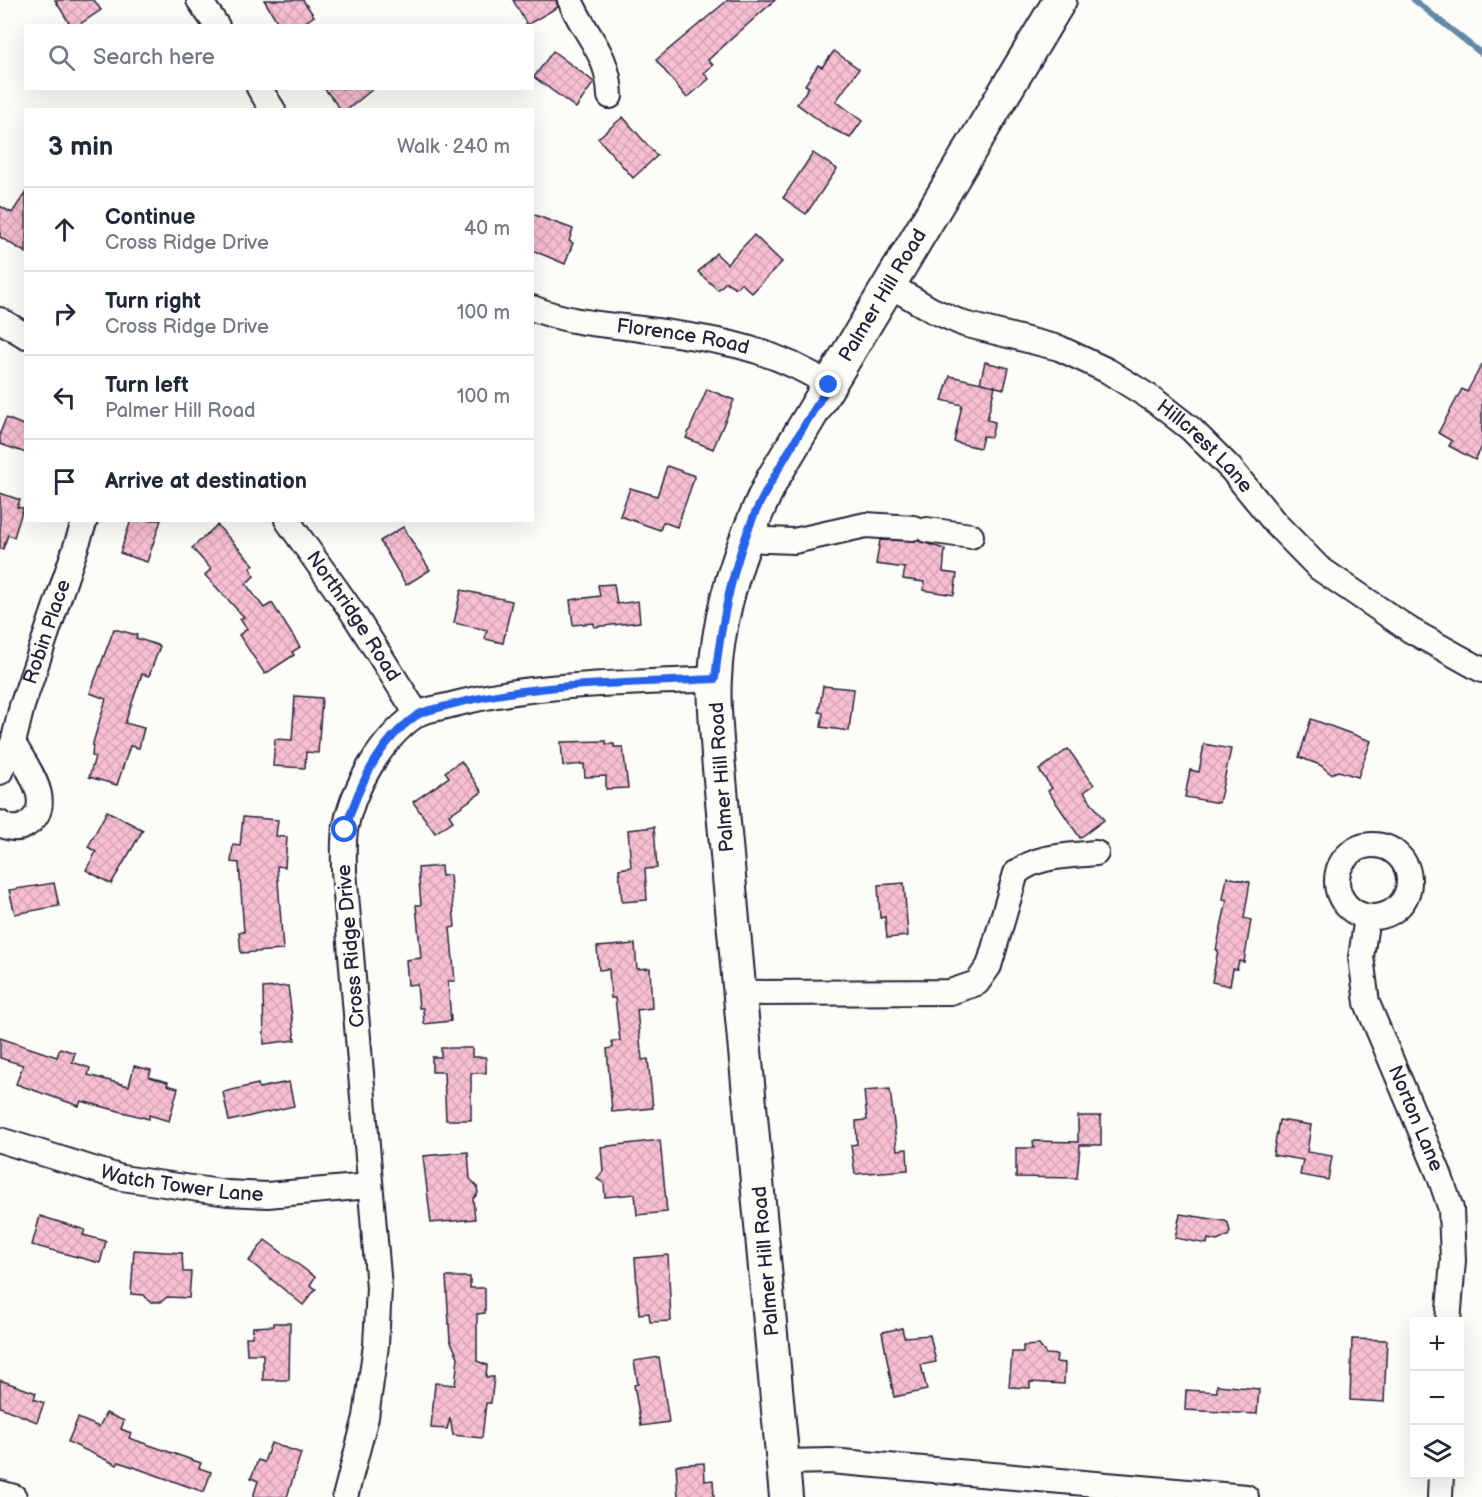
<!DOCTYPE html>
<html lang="en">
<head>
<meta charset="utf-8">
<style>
  body { margin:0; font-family:"Balsamiq Sans",sans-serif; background:#f6f6f7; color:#1f2937 }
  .controls { position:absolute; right:18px; bottom:18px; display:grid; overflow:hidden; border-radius:0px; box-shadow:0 6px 24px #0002 }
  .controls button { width:54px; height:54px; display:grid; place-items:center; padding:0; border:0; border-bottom:2px solid #e0e1e3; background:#fff; color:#1f2937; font:30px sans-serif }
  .stop { position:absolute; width:18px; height:18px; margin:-14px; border:4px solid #2563eb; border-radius:50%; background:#fff }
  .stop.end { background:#2563eb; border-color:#fff; box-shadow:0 2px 6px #0008 }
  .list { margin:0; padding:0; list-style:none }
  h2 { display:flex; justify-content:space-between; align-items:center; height:78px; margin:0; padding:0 24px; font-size:26px }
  h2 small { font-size:20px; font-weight:400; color:#747a83 }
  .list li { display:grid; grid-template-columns:39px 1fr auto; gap:18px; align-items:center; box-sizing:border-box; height:84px; padding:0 24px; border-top:2px solid #e0e1e3 }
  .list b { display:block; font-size:22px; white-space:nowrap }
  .list p { margin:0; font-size:20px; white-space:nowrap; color:#747a83 }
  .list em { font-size:20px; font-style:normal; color:#747a83 }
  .icon { flex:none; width:33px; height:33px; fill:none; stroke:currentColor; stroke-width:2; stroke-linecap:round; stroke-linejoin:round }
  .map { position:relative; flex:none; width:1482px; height:1497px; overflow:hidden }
  .search { position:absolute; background:#fff; box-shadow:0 6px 24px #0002; left:24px; top:24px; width:510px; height:66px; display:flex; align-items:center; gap:15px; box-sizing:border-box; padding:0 21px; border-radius:0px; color:#747a83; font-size:22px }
  .panel { position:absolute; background:#fff; box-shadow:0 6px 24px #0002; left:24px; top:108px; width:510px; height:414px; border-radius:0px }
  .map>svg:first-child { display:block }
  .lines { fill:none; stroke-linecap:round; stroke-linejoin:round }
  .stream { stroke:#6289a6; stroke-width:6 }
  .building { fill:url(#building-cross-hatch); stroke:#22223b; stroke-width:1.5 }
  .minor-casing { stroke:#22223b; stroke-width:28 }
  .major-casing { stroke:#22223b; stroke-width:36 }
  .minor { stroke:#fdfcf7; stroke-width:24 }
  .major { stroke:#fdfcf7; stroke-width:32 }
  .route { stroke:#2563eb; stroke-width:8 }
  .labels { text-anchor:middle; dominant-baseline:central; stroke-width:6; stroke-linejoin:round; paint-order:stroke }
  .street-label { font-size:20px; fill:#22223b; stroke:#fdfcf7 }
</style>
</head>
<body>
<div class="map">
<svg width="1482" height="1497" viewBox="0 0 1482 1497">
  <defs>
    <pattern id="building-cross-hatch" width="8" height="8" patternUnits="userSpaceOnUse" patternTransform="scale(1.5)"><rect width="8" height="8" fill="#f8bed1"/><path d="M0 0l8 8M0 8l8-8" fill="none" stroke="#d4a3b4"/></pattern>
  </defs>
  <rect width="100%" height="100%" fill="#fdfcf7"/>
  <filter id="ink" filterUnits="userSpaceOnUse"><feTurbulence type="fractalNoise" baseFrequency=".0167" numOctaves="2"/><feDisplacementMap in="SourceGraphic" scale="12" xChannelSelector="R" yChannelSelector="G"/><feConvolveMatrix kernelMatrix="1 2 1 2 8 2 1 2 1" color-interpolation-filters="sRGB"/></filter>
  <g filter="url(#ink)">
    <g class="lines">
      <polyline class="stream" points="1414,0 1482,54"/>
    </g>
    <g class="building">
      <polygon points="55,0 94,0 101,10 77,26 71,26"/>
      <polygon points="264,0 303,0 314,16 300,26 280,26"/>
      <polygon points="513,0 556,0 558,7 527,25"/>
      <polygon points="728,0 775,0 708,60 713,65 704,73 709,79 687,98 656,60"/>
      <polygon points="553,51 594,82 576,108 534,77"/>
      <polygon points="834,51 859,69 836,101 862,121 850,138 827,126 797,104 809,87 805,85 818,65 822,67"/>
      <polygon points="324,88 374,88 347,110 341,110"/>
      <polygon points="623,117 657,156 633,178 598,138"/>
      <polygon points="813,153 837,169 806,214 783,198"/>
      <polygon points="26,192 26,253 0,237 0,206 12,213"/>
      <polygon points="532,214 573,229 569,241 573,243 565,264 532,250"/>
      <polygon points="754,235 782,262 752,293 741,283 736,288 726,282 718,290 698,272 716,253 727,264"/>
      <polygon points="985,362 1009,368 1004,389 980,383"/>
      <polygon points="1482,364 1482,447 1475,460 1449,446 1452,441 1438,433 1462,389 1467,392"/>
      <polygon points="950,376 995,386 987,420 995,422 991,437 983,436 980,448 954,442 962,405 942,400"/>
      <polygon points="707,389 734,400 713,449 686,438"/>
      <polygon points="6,418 26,426 26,453 0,444 0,433"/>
      <polygon points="667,466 695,476 677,527 663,522 660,530 620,516 630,488 657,496"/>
      <polygon points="0,493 20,500 17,507 23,508 14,537 8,535 3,549 0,549"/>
      <polygon points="131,520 161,520 147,562 120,553"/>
      <polygon points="217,525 254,565 250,568 254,576 246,584 264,608 272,603 300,647 292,652 294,655 265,674 239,635 247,629 240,619 244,617 205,575 211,569 192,548"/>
      <polygon points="403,527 430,570 406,585 380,541"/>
      <polygon points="880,540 918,541 945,549 943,572 957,574 954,595 923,590 924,582 903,579 905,568 876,564"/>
      <polygon points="614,584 617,604 638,601 640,622 594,627 594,623 573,625 570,600 600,596 598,585"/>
      <polygon points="461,590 512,601 503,643 485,639 487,630 454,623"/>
      <polygon points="114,629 137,635 136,638 160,646 149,676 142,674 125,723 144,728 139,748 130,746 117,785 89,777 95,757 92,756 93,743 106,699 90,693"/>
      <polygon points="823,686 854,689 849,731 821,727 823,713 819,712"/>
      <polygon points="295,696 322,698 318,753 306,752 305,768 273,766 275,739 292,740"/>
      <polygon points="1311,719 1371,741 1358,777 1338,771 1331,774 1320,765 1299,757"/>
      <polygon points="606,741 606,744 614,744 614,747 623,747 628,788 606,789 606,776 585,777 584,764 563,766 561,742"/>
      <polygon points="1204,744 1231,749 1219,803 1185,797 1190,770 1199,772"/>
      <polygon points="1068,749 1094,785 1084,792 1104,820 1080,838 1048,791 1052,788 1039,770"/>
      <polygon points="461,761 482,792 449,815 453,821 435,833 413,802 449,777 445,772"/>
      <polygon points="107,811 143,830 111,884 86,870 96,852 88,847"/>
      <polygon points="243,817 278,820 276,836 287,837 285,867 277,866 283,950 241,953 239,932 244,932 239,863 231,862 233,845 240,846"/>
      <polygon points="654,827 657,868 645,869 647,900 622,902 619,869 631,867 628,830"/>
      <polygon points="441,866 442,876 450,875 455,927 450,928 455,981 448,981 451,1021 424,1024 423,1008 419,1008 417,984 408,985 406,960 421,958 416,905 421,905 418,868"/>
      <polygon points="1227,877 1250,882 1244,918 1251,920 1244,962 1239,961 1237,969 1233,969 1230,986 1212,982 1218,950 1216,950 1227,900 1223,899"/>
      <polygon points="54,883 59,906 15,914 9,890"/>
      <polygon points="904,883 908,936 887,938 885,917 880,918 878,885"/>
      <polygon points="635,944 637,969 650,968 652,1008 637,1010 642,1060 648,1059 653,1108 612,1112 607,1049 613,1048 612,1041 620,1041 615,998 611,998 609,969 599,970 597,947"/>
      <polygon points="288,986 295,1040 264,1044 263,988"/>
      <polygon points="0,1038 57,1057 60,1048 75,1053 72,1062 90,1068 88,1075 129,1086 134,1066 151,1070 149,1077 168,1082 167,1085 178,1088 169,1121 149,1115 149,1119 81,1101 79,1106 16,1084 23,1065 0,1058"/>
      <polygon points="441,1048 472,1048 472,1057 486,1057 486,1073 471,1073 471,1120 446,1120 444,1072 432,1072 432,1057 441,1057"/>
      <polygon points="289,1082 294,1106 229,1121 223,1092 258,1084 259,1088"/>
      <polygon points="890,1089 897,1150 907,1149 908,1170 855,1174 851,1145 857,1144 856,1121 867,1120 864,1091"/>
      <polygon points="1078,1116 1101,1116 1101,1145 1080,1145 1077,1178 1016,1177 1016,1148 1034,1148 1033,1141 1078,1142"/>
      <polygon points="1279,1120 1311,1125 1307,1152 1332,1156 1328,1180 1300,1175 1303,1160 1273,1155"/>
      <polygon points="660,1140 667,1212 637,1215 635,1194 605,1197 604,1183 597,1179 603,1171 601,1147"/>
      <polygon points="468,1152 470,1179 477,1186 478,1193 473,1199 475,1219 431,1223 423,1156"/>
      <polygon points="1180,1214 1225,1221 1228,1223 1230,1232 1228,1236 1217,1241 1208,1239 1207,1244 1175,1238"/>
      <polygon points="40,1216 85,1230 83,1235 106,1241 100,1263 32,1245"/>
      <polygon points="265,1240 315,1277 310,1285 316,1289 303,1305 249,1261"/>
      <polygon points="134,1250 182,1253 183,1272 191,1272 189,1298 167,1297 161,1302 150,1302 144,1295 131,1294"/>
      <polygon points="668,1255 671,1321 650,1322 649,1313 639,1314 635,1258"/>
      <polygon points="446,1277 470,1277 470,1288 485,1288 485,1313 477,1314 477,1361 487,1365 486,1377 494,1377 491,1403 486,1403 482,1438 453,1435 450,1418 447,1429 431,1428 435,1383 455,1385 458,1357 450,1340"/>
      <polygon points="274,1323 290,1323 289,1380 263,1380 263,1354 247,1354 246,1337 252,1337 253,1327 274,1326"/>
      <polygon points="902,1328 904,1337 930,1335 936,1362 921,1365 927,1390 894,1397 882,1332"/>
      <polygon points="1352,1339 1387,1340 1384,1402 1350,1400"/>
      <polygon points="1039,1345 1046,1354 1057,1355 1056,1362 1065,1363 1064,1384 1030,1382 1030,1388 1009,1387 1012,1352 1023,1352 1023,1346"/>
      <polygon points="659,1357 669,1422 641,1426 634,1385 638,1384 634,1361"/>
      <polygon points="0,1380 36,1393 34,1399 44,1403 37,1422 0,1407"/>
      <polygon points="1217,1385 1259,1389 1257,1414 1185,1410 1186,1390 1217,1392"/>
      <polygon points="106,1413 124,1421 121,1429 131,1433 129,1438 201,1463 199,1468 211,1472 204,1492 119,1462 117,1465 68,1442 78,1418 99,1427"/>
      <polygon points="271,1443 301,1453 287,1497 253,1497 258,1481 251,1478 258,1460 264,1462"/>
      <polygon points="704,1463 705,1481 713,1480 714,1497 678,1497 676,1465"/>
    </g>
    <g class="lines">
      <defs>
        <g id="minor">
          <polyline points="199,0 217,26"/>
          <path d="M570,0c15,36 39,53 40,96"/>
          <polyline points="259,88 273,110"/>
          <path id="s1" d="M889,285l43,25 32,14 95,24 49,23 46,29 37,29 40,40 45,55 43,44 91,62 72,40"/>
          <path id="s2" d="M532,308c38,15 70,16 109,21 69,9 129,17 188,56"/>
          <polyline points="0,320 26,336"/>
          <path id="s3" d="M287,520l66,93 64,101"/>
          <polyline points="927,530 971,536"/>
          <polyline points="745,539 794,541 866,525 913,528"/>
          <path id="s4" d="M0,772l13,-29 9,-37 63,-186"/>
          <path d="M0,823c7,6 19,7 26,2 32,-20 0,-58 -13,-82"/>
          <circle cx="1373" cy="881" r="36"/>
          <path id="s5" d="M1367,917l-6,40 6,46 72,171 12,35 2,51 -5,62"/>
          <path d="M740,993l210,-1 27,-9 12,-17 27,-93c21,-18 52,-17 80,-20"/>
          <path id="s6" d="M0,1140l122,38 105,15 40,2 102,-9"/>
          <polyline points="784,1462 830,1461 1246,1497"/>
          <polyline points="0,1493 14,1497"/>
          <path d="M345,1497l21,-80 10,-72 3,-57 -35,-417c0,-13 -1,-28 1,-41 7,-41 36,-91 71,-115 9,-6 24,-7 35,-10 85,-23 176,-21 264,-26"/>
          <polyline points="1440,1497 1441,1474"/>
        </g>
        <g id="major">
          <path id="s7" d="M786,1497l-68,-740c-1,-26 -5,-53 -3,-79 3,-69 27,-137 57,-198l288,-480"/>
        </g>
      </defs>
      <use href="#minor" class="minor-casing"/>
      <use href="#major" class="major-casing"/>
      <use href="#minor" class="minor"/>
      <use href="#major" class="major"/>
    </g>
  </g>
  <g class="lines" filter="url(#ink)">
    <path class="route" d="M345,830c13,-42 33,-88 71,-114 8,-6 21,-7 30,-10 87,-24 179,-22 269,-27 6,-57 17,-113 40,-166 21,-44 49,-86 74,-128"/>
  </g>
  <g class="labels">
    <g class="street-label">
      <text stroke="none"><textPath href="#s7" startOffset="1245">Palmer Hill Road</textPath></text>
      <text stroke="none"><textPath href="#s2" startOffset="154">Florence Road</textPath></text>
      <text stroke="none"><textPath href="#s1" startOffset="360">Hillcrest Lane</textPath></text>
      <text stroke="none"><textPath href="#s3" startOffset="117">Northridge Road</textPath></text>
      <text stroke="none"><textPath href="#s4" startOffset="148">Robin Place</textPath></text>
      <text transform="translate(722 777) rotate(-94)">Palmer Hill Road</text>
      <text transform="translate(351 946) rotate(-95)">Cross Ridge Drive</text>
      <text stroke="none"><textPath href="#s5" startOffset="212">Norton Lane</textPath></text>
      <text stroke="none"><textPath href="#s6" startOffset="188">Watch Tower Lane</textPath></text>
      <text transform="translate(766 1261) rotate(-95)">Palmer Hill Road</text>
    </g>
  </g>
</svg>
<div class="controls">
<button>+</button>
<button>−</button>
<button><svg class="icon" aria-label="layers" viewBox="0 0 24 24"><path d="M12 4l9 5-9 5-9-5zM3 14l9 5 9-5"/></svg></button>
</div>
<div class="stop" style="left:345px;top:830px"></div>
<div class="stop end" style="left:829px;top:385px"></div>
<div class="search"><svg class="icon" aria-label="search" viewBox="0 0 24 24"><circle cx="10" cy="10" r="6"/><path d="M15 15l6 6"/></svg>Search here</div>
<section class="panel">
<h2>3 min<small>Walk · 240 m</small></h2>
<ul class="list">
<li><svg class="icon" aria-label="ahead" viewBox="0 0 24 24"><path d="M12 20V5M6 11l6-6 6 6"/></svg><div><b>Continue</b><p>Cross Ridge Drive</p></div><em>40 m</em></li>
<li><svg class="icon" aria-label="right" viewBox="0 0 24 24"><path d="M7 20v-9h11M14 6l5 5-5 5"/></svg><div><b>Turn right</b><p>Cross Ridge Drive</p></div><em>100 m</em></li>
<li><svg class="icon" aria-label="left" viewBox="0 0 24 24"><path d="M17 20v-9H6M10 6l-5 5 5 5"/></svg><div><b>Turn left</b><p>Palmer Hill Road</p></div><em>100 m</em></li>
<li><svg class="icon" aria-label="arrive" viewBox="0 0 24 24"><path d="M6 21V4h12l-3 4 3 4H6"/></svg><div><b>Arrive at destination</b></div></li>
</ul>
</section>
</div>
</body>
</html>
